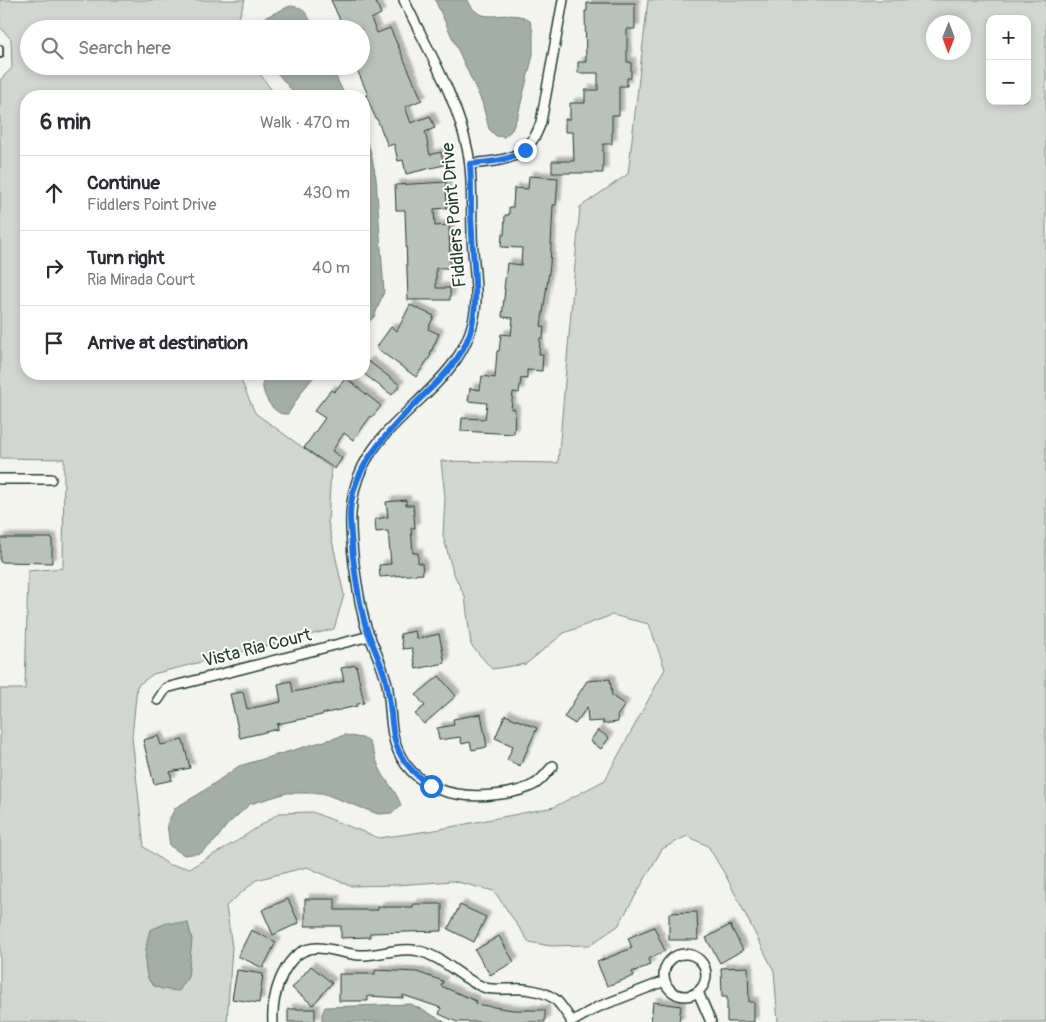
<!DOCTYPE html>
<html lang="en">
<head>
<meta charset="utf-8">
<style>
  body { margin:0; font-family:Pangolin,sans-serif; background:#f7f7f7; color:#2b2b33 }
  .controls { position:absolute; right:15px; top:15px; display:grid; overflow:hidden; border-radius:10px; box-shadow:0 2px 8px #0003 }
  .controls button { width:45px; height:45px; display:grid; place-items:center; padding:0; border:0; border-bottom:1px solid #e1e1e2; background:#fff; color:#2b2b33; font:25px sans-serif }
  .compass { position:absolute; left:926px; top:15px; width:45px; height:45px; border-radius:50%; background:#fff; box-shadow:0 2px 8px #0003; rotate:181deg }
  .stop { position:absolute; width:15px; height:15px; margin:-11px; border:4px solid #1a73e8; border-radius:50%; background:#fff }
  .stop.end { background:#1a73e8; border-color:#fff; box-shadow:0 1px 5px #0008 }
  .list { margin:0; padding:0; list-style:none }
  h2 { display:flex; justify-content:space-between; align-items:center; height:65px; margin:0; padding:0 20px; font-size:21px }
  h2 small { font-size:16px; font-weight:400; color:#7c7c81 }
  .list li { display:grid; grid-template-columns:32px 1fr auto; gap:15px; align-items:center; box-sizing:border-box; height:75px; padding:0 20px; border-top:1px solid #e1e1e2 }
  .list b { display:block; font-size:19px; white-space:nowrap }
  .list p { margin:0; font-size:16px; white-space:nowrap; color:#7c7c81 }
  .list em { font-size:16px; font-style:normal; color:#7c7c81 }
  .icon { flex:none; width:28px; height:28px; fill:none; stroke:currentColor; stroke-width:2; stroke-linecap:round; stroke-linejoin:round }
  .map { position:relative; flex:none; width:1046px; height:1022px; overflow:hidden }
  .search { position:absolute; background:#fff; box-shadow:0 2px 8px #0003; left:20px; top:20px; width:350px; height:55px; display:flex; align-items:center; gap:12px; box-sizing:border-box; padding:0 18px; border-radius:28px; color:#7c7c81; font-size:19px }
  .panel { position:absolute; background:#fff; box-shadow:0 2px 8px #0003; left:20px; top:90px; width:350px; height:290px; border-radius:20px }
  .map>svg:first-child { display:block }
  .green { fill:#d1d6d1; stroke:#788a82; fill-rule:evenodd }
  .water { fill:#a3aea7; stroke:#6e8179 }
  .building { fill:#b9c1bb; stroke:#1f3d34; filter:url(#shadow) }
  .lines { fill:none; stroke-linecap:round; stroke-linejoin:round }
  .service-casing { stroke:#1f3d34; stroke-width:8 }
  .minor-casing { stroke:#1f3d34; stroke-width:12 }
  .service { stroke:#fdfcf7; stroke-width:4.5 }
  .minor { stroke:#fdfcf7; stroke-width:9 }
  .route { stroke:#1a73e8; stroke-width:6 }
  .labels { text-anchor:middle; dominant-baseline:central; stroke-width:4; stroke-linejoin:round; paint-order:stroke }
  .street-label { font-size:18px; fill:#1f3d34; stroke:#fdfcf7 }
</style>
</head>
<body>
<div class="map">
<svg width="1046" height="1022" viewBox="0 0 1046 1022">
  <defs>
    <filter id="shadow"><feDropShadow dx="4.5" dy="-4.5" stdDeviation="1" flood-color="#0004"/></filter>
  </defs>
  <rect width="100%" height="100%" fill="#f4f4ef"/>
  <filter id="ink" filterUnits="userSpaceOnUse"><feTurbulence type="fractalNoise" baseFrequency=".02" numOctaves="2"/><feDisplacementMap in="SourceGraphic" scale="10" xChannelSelector="R" yChannelSelector="G"/><feConvolveMatrix kernelMatrix="1 2 1 2 8 2 1 2 1" color-interpolation-filters="sRGB"/></filter>
  <g filter="url(#ink)">
    <path class="green" d="M0,0h245l-10,29h-206v37h225l22,30h-250v278h216l-2,4 15,35 76,55 -3,54 16,73 -10,34 -181,45 -16,12 -5,51 12,110 25,18 21,3 47,-27 42,-28 33,-1 67,26 56,-8 119,-23 51,-27 60,-111 -16,-45 -37,-9 -48,18 -38,31 -34,5 -21,-24 -6,-48 -12,-25 -10,-36 2,-39 -4,-36 117,2 22,-256 48,-33 20,-174h398v1022h-268l-4,-51 -47,-93 -19,-32 -21,-10 -25,13 -44,77 -28,19 -40,1 -21,-4 -35,-51 -41,-10 -56,4 -47,1 -43,-19 -51,13 -30,26 6,41 -5,75h-227v-333h25l3,-118 35,-3 1,-109 -64,-1v-378l12,-12 -1,-29 -11,-12zM990,19h37v82h-37zM934,22h30v30h-30z"/>
    <g class="water">
      <path d="M435,0h33c10,25 30,12 51,16 3,0 7,3 11,5l3,11v23l-15,60 -6,15 -8,7 -8,-1 -7,-7 -7,-27z"/>
      <path d="M290,6c16,1 18,10 24,23h-62l1,-6z"/>
      <polygon points="271,66 331,66 345,96 297,96"/>
      <polygon points="364,136 370,149 376,178 384,292 374,317 364,326"/>
      <path d="M264,374h52l-13,16 -15,24c-1,0 -8,0 -8,-1 -13,-6 -21,-27 -16,-39z"/>
      <path d="M345,735l22,4c7,10 8,20 13,30 6,13 15,20 21,36l-8,8 -15,1 -56,-21h-35l-37,11 -23,21 -12,16 -14,12 -17,2 -14,-9 -3,-22 8,-16 24,-14 40,-28z"/>
      <path d="M167,923h21l4,17 -4,37 -9,14c-8,-1 -21,-1 -27,-7 -11,-10 -6,-41 -2,-54z"/>
      <polygon points="411,1004 445,1022 322,1022 322,1014 325,1007"/>
    </g>
    <g class="building">
      <polygon points="331,0 375,0 381,14 371,19 377,33 390,28 422,100 405,107 411,123 430,116 435,128 425,132 430,155 441,152 444,165 406,174 403,160 398,161 394,144 388,146 377,119 376,119 366,96 368,95 356,67 361,66 361,29 344,29"/>
      <polygon points="587,3 635,3 635,29 627,29 627,62 631,62 631,78 627,78 627,86 619,86 619,115 612,115 612,144 603,144 603,173 552,173 552,161 574,161 573,132 565,132 565,119 570,119 570,103 585,103 585,90 598,90 598,73 578,73 578,62 586,62 585,11 587,11"/>
      <polygon points="529,176 558,178 556,205 553,205 550,265 541,326 544,327 543,338 540,338 539,354 543,354 542,371 527,370 527,379 521,378 519,393 513,392 511,409 515,409 514,434 461,431 462,418 485,419 487,403 468,401 470,388 480,390 482,376 495,378 497,351 499,351 501,334 511,335 513,318 502,317 505,289 504,289 507,263 521,265 522,248 501,247 502,235 504,235 505,215 509,215 509,207 513,207 514,188 528,189"/>
      <polygon points="446,182 447,208 434,209 435,226 449,225 450,268 436,268 436,288 450,288 450,300 408,300 405,210 396,210 395,185"/>
      <polygon points="410,305 434,316 428,329 439,334 430,354 431,355 416,377 376,348 391,327 397,331"/>
      <polygon points="368,361 400,385 392,395 364,374 364,367"/>
      <polygon points="346,378 381,406 372,417 371,416 353,440 344,433 332,451 342,458 335,469 304,448 325,418 314,411 331,390 334,392"/>
      <polygon points="406,500 406,505 413,505 415,528 411,528 413,553 418,553 418,563 422,563 423,574 380,577 379,565 391,564 388,531 376,532 375,519 388,517 386,502"/>
      <polygon points="0,538 52,538 52,563 0,562"/>
      <polygon points="415,631 417,639 439,634 445,663 416,669 412,648 403,649 400,634"/>
      <polygon points="356,665 364,703 357,704 357,706 322,714 322,715 277,724 278,729 240,738 230,694 243,692 247,709 281,702 278,684 291,681 293,692 323,686 344,681 341,668"/>
      <polygon points="439,676 456,696 424,724 415,714 425,706 416,695"/>
      <polygon points="610,679 612,696 625,705 617,716 618,722 602,724 604,721 588,722 587,707 575,724 564,717 587,681"/>
      <polygon points="481,714 487,747 472,750 470,742 462,744 460,737 439,740 437,728 454,725 453,719"/>
      <polygon points="505,715 537,728 520,766 507,760 513,746 495,738"/>
      <polygon points="598,730 609,738 601,749 590,741"/>
      <polygon points="158,736 161,745 183,740 190,768 170,772 172,780 154,784 143,740"/>
      <polygon points="288,899 299,923 273,935 262,910"/>
      <polygon points="305,899 335,899 335,910 378,910 378,907 413,907 413,904 442,904 442,931 370,933 370,937 341,938 341,926 305,926"/>
      <polygon points="460,905 486,917 474,942 448,929"/>
      <polygon points="697,912 698,940 669,940 669,913"/>
      <polygon points="730,925 743,950 720,963 706,938"/>
      <polygon points="654,927 665,951 648,959 650,965 632,972 634,976 607,986 597,962 632,948 628,938"/>
      <polygon points="251,930 276,942 263,968 238,956"/>
      <polygon points="499,936 514,962 490,975 475,950"/>
      <polygon points="311,966 332,983 313,1005 292,988"/>
      <polygon points="748,967 749,1002 754,1002 754,1022 727,1022 727,997 722,997 721,968"/>
      <polygon points="237,970 263,974 259,1003 232,999"/>
      <polygon points="375,970 417,972 443,981 441,986 476,1001 475,1004 513,1010 545,1010 545,1022 457,1022 439,1014 441,1008 403,995 403,998 368,996 368,1001 339,1001 339,974 375,974"/>
      <polygon points="653,1002 681,1006 679,1022 651,1022"/>
      <rect x="288" y="1009" width="27" height="13"/>
    </g>
    <g class="lines">
      <defs>
        <polyline id="service" points="0,48 0,55"/>
        <g id="minor">
          <path d="M404,0c23,49 53,97 64,152 5,26 3,53 4,79 0,24 5,47 4,70 -4,79 -81,103 -113,165 -16,32 -13,64 -9,98 3,21 6,43 12,63 7,19 16,37 21,57 5,24 1,50 14,73 11,20 33,34 56,37 21,4 59,1 78,-10 7,-4 12,-12 18,-18"/>
          <path d="M470,164c35,-4 59,-4 71,-42l22,-122"/>
          <polyline points="0,479 51,479"/>
          <polyline points="158,700 166,688 370,636"/>
          <circle cx="685" cy="975" r="21"/>
          <polyline points="698,992 711,1022"/>
          <path d="M273,1022c-2,-27 12,-74 44,-74 17,0 32,8 49,7 18,-1 35,-8 53,-4 26,6 42,29 67,37 7,2 18,1 26,1 14,-1 33,2 44,11 6,6 11,15 16,21"/>
          <polyline points="571,1022 598,1007 665,981"/>
        </g>
      </defs>
      <use href="#service" class="service-casing"/>
      <use href="#minor" class="minor-casing"/>
      <use href="#service" class="service"/>
      <use href="#minor" class="minor"/>
    </g>
  </g>
  <g class="lines" filter="url(#ink)">
    <path class="route" d="M431,786c-50,-34 -33,-60 -46,-109 -5,-17 -13,-33 -19,-50 -7,-23 -10,-46 -13,-70 -1,-14 -3,-28 -3,-42 1,-43 29,-73 57,-103 23,-25 51,-44 63,-79 10,-34 3,-66 2,-101 -2,-23 0,-45 -2,-68 20,-2 38,-3 55,-14"/>
  </g>
  <g class="labels">
    <g class="street-label">
      <text transform="translate(454 215) rotate(-95)">Fiddlers Point Drive</text>
      <text transform="translate(257 648) rotate(-14)">Vista Ria Court</text>
    </g>
  </g>
</svg>
<div class="controls">
<button>+</button>
<button>−</button>
</div>
<svg class="compass" viewBox="-18 -18 36 36"><path d="M0-13l5 13h-10z" fill="#e53935"/><path d="M0 13l5-13h-10z" fill="#7c7c81"/></svg>
<div class="stop" style="left:431px;top:786px"></div>
<div class="stop end" style="left:525px;top:150px"></div>
<div class="search"><svg class="icon" aria-label="search" viewBox="0 0 24 24"><circle cx="10" cy="10" r="6"/><path d="M15 15l6 6"/></svg>Search here</div>
<section class="panel">
<h2>6 min<small>Walk · 470 m</small></h2>
<ul class="list">
<li><svg class="icon" aria-label="ahead" viewBox="0 0 24 24"><path d="M12 20V5M6 11l6-6 6 6"/></svg><div><b>Continue</b><p>Fiddlers Point Drive</p></div><em>430 m</em></li>
<li><svg class="icon" aria-label="right" viewBox="0 0 24 24"><path d="M7 20v-9h11M14 6l5 5-5 5"/></svg><div><b>Turn right</b><p>Ria Mirada Court</p></div><em>40 m</em></li>
<li><svg class="icon" aria-label="arrive" viewBox="0 0 24 24"><path d="M6 21V4h12l-3 4 3 4H6"/></svg><div><b>Arrive at destination</b></div></li>
</ul>
</section>
</div>
</body>
</html>
